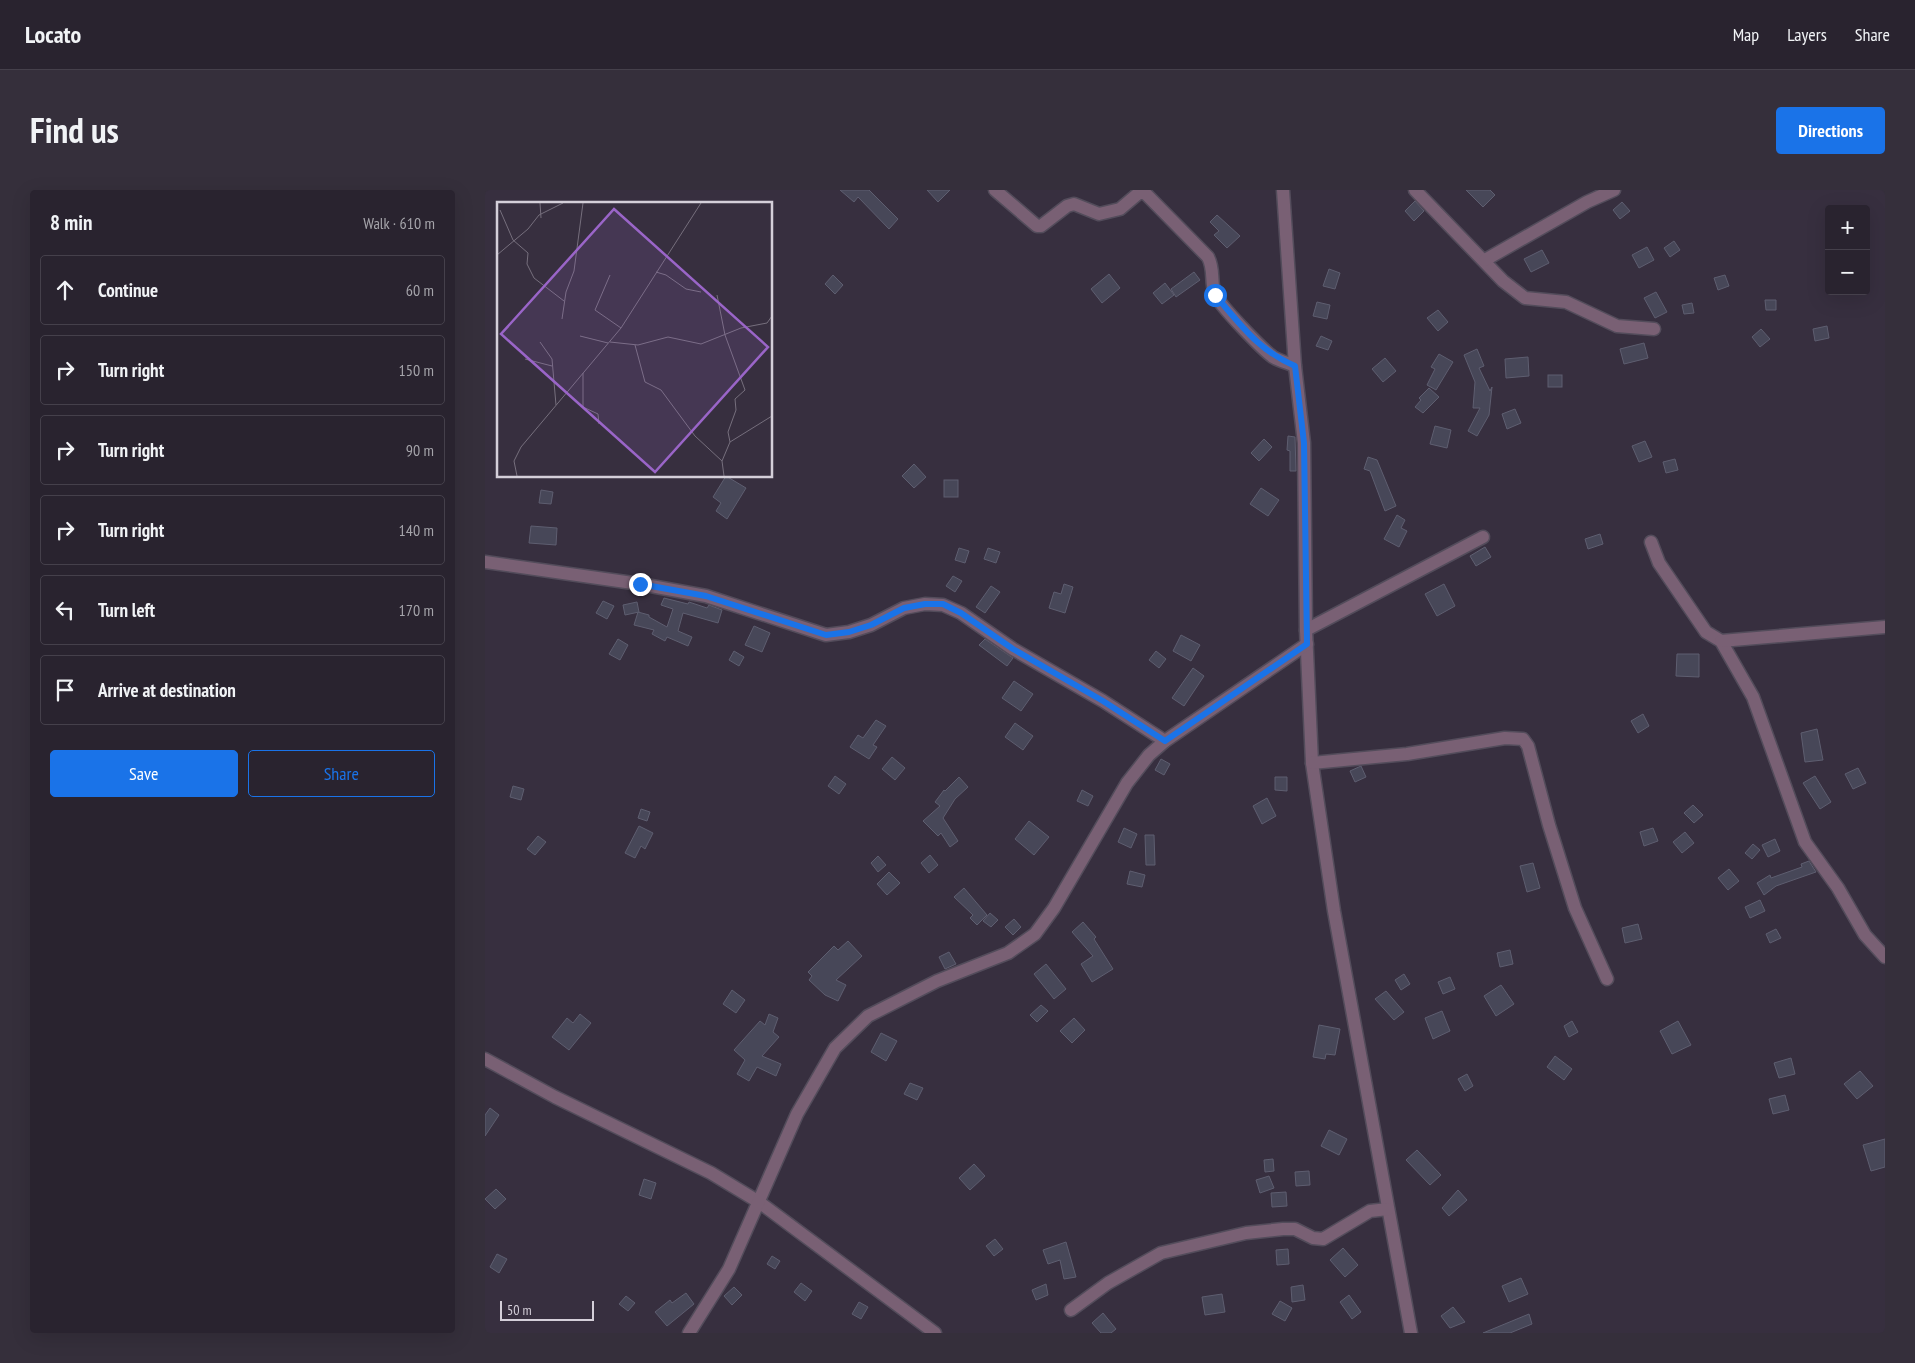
<!DOCTYPE html>
<html lang="en">
<head>
<meta charset="utf-8">
<style>
  body { margin:0; font-family:"PT Sans Narrow",sans-serif; background:#352f3b; color:#f1f3f6 }
  .controls { position:absolute; right:15px; top:15px; display:grid; overflow:hidden; border-radius:5px; box-shadow:0 5px 20px #0002 }
  .controls button { width:45px; height:45px; display:grid; place-items:center; padding:0; border:0; border-bottom:1px solid #45404b; background:#29232f; color:#f1f3f6; font:25px sans-serif }
  .scale { position:absolute; left:15px; bottom:12px; width:94px; box-sizing:border-box; padding-left:5px; border:2px solid #d4cfd9; border-top:0; font-size:14px; line-height:18px; white-space:nowrap; color:#d4cfd9; -webkit-text-stroke:4px #372f3f; paint-order:stroke }
  .stop { position:absolute; width:15px; height:15px; margin:-11px; border:4px solid #1a73e8; border-radius:50%; background:#fff }
  .stop.end { background:#1a73e8; border-color:#fff; box-shadow:0 1px 5px #0008 }
  .list { margin:0; padding:0; list-style:none }
  h2 { display:flex; justify-content:space-between; align-items:center; height:65px; margin:0; padding:0 20px; font-size:21px }
  h2 small { font-size:16px; font-weight:400; color:#a5a4aa }
  .list li { display:grid; grid-template-columns:32px 1fr auto; gap:15px; align-items:center; box-sizing:border-box; height:70px; margin:0 10px 10px; padding:0 10px; border:1px solid #45404b; border-radius:5px }
  .list b { display:block; font-size:19px; white-space:nowrap }
  .list em { font-size:16px; font-style:normal; color:#a5a4aa }
  .actions { display:flex; gap:10px; padding:15px 20px }
  .actions a { flex:1; padding:11px 0; border:1px solid #1a73e8; border-radius:5px; text-align:center; font-size:18px; color:#1a73e8 }
  .actions .main { background:#1a73e8; color:#fff }
  .icon { flex:none; width:28px; height:28px; fill:none; stroke:currentColor; stroke-width:2; stroke-linecap:round; stroke-linejoin:round }
  .map { position:relative; flex:none; width:1400px; height:1143px; overflow:hidden; border-radius:5px }
  header { display:flex; align-items:center; gap:30px; box-sizing:border-box; height:70px; padding:0 25px; background:#29232f; border-bottom:1px solid #45404b }
  header strong { font-size:24px }
  nav { display:flex; gap:28px; margin-inline-start:auto; font-size:18px }
  .intro { display:flex; align-items:center; justify-content:space-between; box-sizing:border-box; height:120px; padding:0 30px }
  h1 { margin:0; font-size:35px }
  .button { padding:12px 22px; border-radius:5px; background:#1a73e8; color:#fff; font-size:18px; font-weight:700 }
  main { display:flex; gap:30px; padding:0 30px }
  aside { flex:1; background:#29232f; border-radius:5px; box-shadow:0 5px 20px #0002 }
  .map>svg:first-child { display:block }
  .building { fill:#474758; stroke:#5e5e70 }
  .lines { fill:none; stroke-linecap:round; stroke-linejoin:round }
  .minor-casing { stroke:#534c5b; stroke-width:15 }
  .minor { stroke:#796074; stroke-width:12 }
  .route { stroke:#1a73e8; stroke-width:6 }
  .inset-road { fill:none; stroke:#766f7d; stroke-width:1 }
  .view { fill:#9a65c8; fill-opacity:0.15; stroke:#9a65c8; stroke-width:2.5 }
  .inset-edge { fill:none; stroke:#d4cfd9; stroke-width:2.5 }
</style>
</head>
<body>
<header>
<strong>Locato</strong>
<nav><a>Map</a><a>Layers</a><a>Share</a></nav>
</header>
<div class="intro"><h1>Find us</h1><a class="button">Directions</a></div>
<main>
<aside>
<h2>8 min<small>Walk · 610 m</small></h2>
<ul class="list">
<li><svg class="icon" aria-label="ahead" viewBox="0 0 24 24"><path d="M12 20V5M6 11l6-6 6 6"/></svg><div><b>Continue</b></div><em>60 m</em></li>
<li><svg class="icon" aria-label="right" viewBox="0 0 24 24"><path d="M7 20v-9h11M14 6l5 5-5 5"/></svg><div><b>Turn right</b></div><em>150 m</em></li>
<li><svg class="icon" aria-label="right" viewBox="0 0 24 24"><path d="M7 20v-9h11M14 6l5 5-5 5"/></svg><div><b>Turn right</b></div><em>90 m</em></li>
<li><svg class="icon" aria-label="right" viewBox="0 0 24 24"><path d="M7 20v-9h11M14 6l5 5-5 5"/></svg><div><b>Turn right</b></div><em>140 m</em></li>
<li><svg class="icon" aria-label="left" viewBox="0 0 24 24"><path d="M17 20v-9H6M10 6l-5 5 5 5"/></svg><div><b>Turn left</b></div><em>170 m</em></li>
<li><svg class="icon" aria-label="arrive" viewBox="0 0 24 24"><path d="M6 21V4h12l-3 4 3 4H6"/></svg><div><b>Arrive at destination</b></div></li>
</ul>
<div class="actions"><a class="main">Save</a><a>Share</a></div>
</aside>
<div class="map">
<svg width="1400" height="1143" viewBox="0 0 1400 1143">
  <rect width="100%" height="100%" fill="#372f3f"/>
  <g class="building">
    <polygon points="355,0 384,0 413,29 404,39 373,7 369,12"/>
    <polygon points="442,0 465,0 453,12"/>
    <polygon points="981,0 1005,0 1010,5 998,17"/>
    <polygon points="930,11 939,21 929,31 920,21"/>
    <polygon points="1137,12 1145,21 1135,29 1128,20"/>
    <polygon points="732,25 755,46 742,58 729,45 734,41 725,32"/>
    <polygon points="1189,51 1195,60 1185,67 1179,58"/>
    <polygon points="1162,57 1169,70 1154,78 1147,65"/>
    <polygon points="1057,60 1064,73 1046,82 1039,69"/>
    <polygon points="844,79 855,83 850,99 838,96"/>
    <polygon points="709,82 715,90 691,107 686,99"/>
    <polygon points="624,84 635,98 617,113 606,99"/>
    <polygon points="348,85 358,95 350,104 340,94"/>
    <polygon points="1240,85 1244,96 1233,100 1229,88"/>
    <polygon points="680,93 689,105 677,114 668,103"/>
    <polygon points="1171,102 1182,122 1170,128 1159,108"/>
    <polygon points="1280,110 1291,110 1291,120 1281,120"/>
    <polygon points="832,112 845,115 842,129 828,126"/>
    <polygon points="1207,113 1209,123 1199,124 1197,115"/>
    <polygon points="953,120 963,132 953,141 942,128"/>
    <polygon points="1342,136 1344,148 1330,151 1328,139"/>
    <polygon points="1276,139 1285,149 1275,157 1267,147"/>
    <polygon points="836,146 847,151 843,160 831,156"/>
    <polygon points="1159,153 1163,168 1139,174 1135,159"/>
    <polygon points="992,159 999,176 994,178 1005,201 1007,197 1004,225 992,246 983,241 995,218 988,218 990,192 979,165"/>
    <polygon points="954,164 968,172 951,200 942,195 950,179 946,177"/>
    <polygon points="1043,167 1044,186 1021,188 1020,169"/>
    <polygon points="900,168 911,181 898,192 887,179"/>
    <rect x="1063" y="185" width="14" height="12"/>
    <polygon points="944,198 954,207 938,223 930,217 936,210 934,208"/>
    <polygon points="1030,219 1036,233 1022,239 1017,224"/>
    <polygon points="950,236 966,240 962,258 945,254"/>
    <polygon points="803,246 810,247 811,281 805,281 805,261 802,260"/>
    <polygon points="779,249 787,257 774,271 766,263"/>
    <polygon points="1160,251 1167,267 1154,272 1147,256"/>
    <polygon points="883,267 892,270 911,316 900,321 885,281 879,279"/>
    <polygon points="1190,269 1193,280 1181,283 1178,272"/>
    <polygon points="429,274 441,287 429,298 417,286"/>
    <polygon points="241,286 261,298 242,329 231,321 236,313 228,307"/>
    <rect x="459" y="290" width="14" height="17"/>
    <polygon points="776,298 794,310 783,326 765,314"/>
    <polygon points="56,300 68,302 66,314 54,313"/>
    <polygon points="912,325 920,330 916,338 922,341 914,357 899,349"/>
    <polygon points="46,336 72,338 71,355 44,353"/>
    <polygon points="1115,344 1118,354 1103,359 1100,349"/>
    <polygon points="1000,357 1006,367 991,376 985,366"/>
    <polygon points="474,358 484,361 480,373 470,370"/>
    <polygon points="503,358 515,362 511,373 499,369"/>
    <polygon points="468,386 477,391 470,402 461,396"/>
    <polygon points="579,394 588,397 580,423 564,418 569,402 576,404"/>
    <polygon points="959,394 970,416 952,426 940,404"/>
    <polygon points="506,396 515,402 500,423 491,417"/>
    <polygon points="179,408 203,414 204,412 222,418 224,415 237,420 233,433 198,423 193,441 207,447 203,456 182,447 180,451 167,444 169,440 149,435 153,422 164,425 164,427 182,437 188,419 176,415"/>
    <polygon points="118,411 129,416 122,429 111,423"/>
    <polygon points="152,412 154,422 140,425 138,415"/>
    <polygon points="269,436 285,443 277,462 260,455"/>
    <polygon points="696,445 715,455 706,471 688,461"/>
    <polygon points="133,449 143,455 135,470 124,464"/>
    <polygon points="500,449 528,468 522,476 494,455"/>
    <polygon points="249,461 259,467 254,476 244,470"/>
    <polygon points="671,461 681,469 674,478 664,470"/>
    <polygon points="1192,464 1214,464 1214,487 1191,486"/>
    <polygon points="708,478 719,486 699,516 687,508"/>
    <polygon points="529,491 548,504 536,521 517,508"/>
    <polygon points="1158,524 1164,536 1153,543 1146,531"/>
    <polygon points="391,530 401,536 388,555 392,557 384,569 365,557 373,545 378,548"/>
    <polygon points="530,533 548,546 538,560 520,547"/>
    <polygon points="1332,539 1338,570 1320,572 1316,543"/>
    <polygon points="407,567 420,578 410,590 397,579"/>
    <polygon points="676,569 685,574 679,585 670,580"/>
    <polygon points="876,576 881,587 870,592 865,581"/>
    <polygon points="1373,578 1381,593 1368,599 1360,584"/>
    <polygon points="350,586 361,594 354,604 343,596"/>
    <polygon points="1330,586 1346,612 1335,619 1318,593"/>
    <polygon points="474,587 483,597 470,609 458,628 473,651 465,657 456,643 453,646 438,631 455,616 450,612 459,600 460,601"/>
    <polygon points="790,587 802,587 802,601 790,600"/>
    <polygon points="28,596 39,599 36,610 25,607"/>
    <polygon points="597,600 608,606 603,616 592,611"/>
    <polygon points="782,608 791,626 777,634 768,616"/>
    <polygon points="1208,615 1218,625 1209,633 1199,623"/>
    <polygon points="156,619 165,622 162,631 153,628"/>
    <polygon points="544,631 564,647 549,665 530,649"/>
    <polygon points="154,636 168,643 160,659 156,656 150,668 140,663"/>
    <polygon points="639,638 652,644 646,658 633,652"/>
    <polygon points="1168,638 1173,651 1159,656 1155,642"/>
    <polygon points="1200,642 1209,653 1197,663 1188,652"/>
    <polygon points="660,645 669,645 670,675 661,675"/>
    <polygon points="53,646 61,652 50,665 42,659"/>
    <polygon points="1290,649 1295,661 1283,667 1277,655"/>
    <polygon points="1268,654 1275,660 1267,669 1260,663"/>
    <polygon points="445,665 453,675 444,683 436,673"/>
    <polygon points="393,666 401,675 393,682 386,673"/>
    <polygon points="1324,671 1331,682 1291,696 1279,705 1272,693 1285,685 1286,688 1317,677 1316,674"/>
    <polygon points="1048,673 1055,698 1042,702 1035,676"/>
    <polygon points="1244,679 1254,691 1243,700 1233,688"/>
    <polygon points="645,681 660,685 657,697 642,694"/>
    <polygon points="404,682 415,693 402,705 392,694"/>
    <polygon points="479,698 502,725 492,735 485,728 488,725 469,707"/>
    <polygon points="1275,710 1280,721 1265,728 1260,717"/>
    <polygon points="505,723 513,730 506,737 498,731"/>
    <polygon points="529,729 536,737 528,745 520,737"/>
    <polygon points="598,732 611,747 609,749 628,779 607,792 596,774 608,766 587,742"/>
    <polygon points="1153,734 1157,749 1140,753 1137,738"/>
    <polygon points="1291,739 1296,748 1285,753 1281,744"/>
    <polygon points="363,751 377,766 351,790 361,795 353,811 340,805 324,790 327,786 323,782 349,756 353,760"/>
    <polygon points="1025,760 1028,774 1015,777 1012,763"/>
    <polygon points="464,762 471,774 460,779 454,767"/>
    <polygon points="561,774 581,799 569,809 549,784"/>
    <polygon points="919,784 925,794 916,800 910,790"/>
    <polygon points="965,787 970,799 958,804 953,792"/>
    <polygon points="1016,795 1029,814 1011,826 999,806"/>
    <polygon points="247,800 260,810 251,823 238,814"/>
    <polygon points="901,801 919,822 909,830 890,809"/>
    <polygon points="556,815 563,821 552,832 545,825"/>
    <polygon points="957,821 965,841 948,849 940,828"/>
    <polygon points="95,824 106,833 84,860 67,847 82,828 88,833"/>
    <polygon points="284,824 293,828 288,842 294,847 277,866 296,874 291,886 272,877 264,891 252,884 260,870 249,860 275,831 280,835"/>
    <polygon points="589,828 600,840 587,853 575,841"/>
    <polygon points="1087,831 1093,842 1084,847 1079,836"/>
    <polygon points="1193,831 1206,855 1187,864 1175,841"/>
    <polygon points="834,835 855,839 850,865 841,864 840,869 828,867"/>
    <polygon points="396,843 412,851 401,871 386,862"/>
    <polygon points="1070,866 1087,879 1079,890 1062,877"/>
    <polygon points="1306,868 1310,884 1294,888 1289,873"/>
    <polygon points="1375,881 1388,896 1372,909 1359,894"/>
    <polygon points="982,884 988,896 980,901 973,889"/>
    <polygon points="425,893 438,898 432,910 419,904"/>
    <polygon points="1300,905 1304,920 1288,924 1284,909"/>
    <polygon points="5,918 14,925 0,946 0,925"/>
    <polygon points="844,940 862,949 854,965 836,956"/>
    <polygon points="1400,949 1400,977 1386,981 1378,955"/>
    <polygon points="932,960 956,985 945,995 921,970"/>
    <polygon points="788,969 789,981 780,982 779,970"/>
    <polygon points="489,974 500,986 485,1000 474,988"/>
    <polygon points="824,981 825,995 811,996 810,982"/>
    <polygon points="784,986 789,998 775,1003 771,990"/>
    <polygon points="159,989 171,993 166,1009 154,1005"/>
    <polygon points="11,999 21,1009 10,1019 0,1009"/>
    <polygon points="973,1000 982,1010 964,1026 957,1018"/>
    <polygon points="801,1002 802,1016 787,1017 786,1003"/>
    <polygon points="510,1049 518,1059 509,1066 501,1056"/>
    <polygon points="581,1052 591,1087 579,1089 575,1070 563,1074 558,1060"/>
    <polygon points="858,1058 873,1075 860,1087 845,1070"/>
    <polygon points="803,1059 804,1074 792,1075 791,1060"/>
    <polygon points="12,1064 22,1069 14,1083 5,1077"/>
    <polygon points="287,1066 295,1071 290,1079 282,1074"/>
    <polygon points="1036,1088 1043,1104 1024,1112 1017,1096"/>
    <polygon points="316,1093 327,1101 320,1111 309,1102"/>
    <polygon points="561,1094 563,1105 551,1110 547,1100"/>
    <polygon points="818,1095 820,1110 807,1112 806,1097"/>
    <polygon points="249,1097 257,1105 247,1115 239,1106"/>
    <polygon points="201,1103 209,1114 182,1136 170,1122 185,1110 187,1113"/>
    <polygon points="737,1104 740,1122 720,1125 717,1107"/>
    <polygon points="864,1105 876,1122 867,1129 855,1112"/>
    <polygon points="141,1106 150,1113 143,1121 134,1114"/>
    <polygon points="795,1111 807,1118 800,1131 787,1124"/>
    <polygon points="374,1112 383,1117 376,1129 367,1124"/>
    <polygon points="968,1117 980,1132 965,1138 956,1126"/>
    <polygon points="618,1123 631,1139 626,1143 616,1143 607,1133"/>
    <polygon points="1044,1124 1047,1134 1025,1143 998,1143"/>
  </g>
  <g class="lines">
    <defs>
      <g id="minor">
        <path d="M510,0l42,36h4l26,-20 7,-2 25,10 21,-5 20,-17 6,2 62,63c7,14 2,24 7,37 4,11 48,56 58,63 7,4 15,6 22,9"/>
        <polyline points="798,0 810,176 819,253 821,440 827,573 849,721 926,1143"/>
        <polyline points="930,0 1018,91 1040,108 1081,112 1132,136 1169,139"/>
        <polyline points="1000,70 1102,12 1129,0"/>
        <polyline points="1166,352 1174,373 1221,442 1236,451 1268,507 1320,652 1353,698 1380,745 1400,767"/>
        <polyline points="0,372 155,394 221,406 341,445 364,442 386,435 419,418 440,414 458,415 476,423 528,459 618,511 680,551"/>
        <polyline points="821,440 998,347"/>
        <polyline points="1236,451 1400,437"/>
        <polyline points="827,573 922,564 1020,548 1038,549 1043,556 1064,635 1090,718 1122,789"/>
        <polyline points="0,869 70,907 226,983 274,1012 450,1143"/>
        <polyline points="586,1120 623,1093 676,1063 761,1043 798,1039 810,1039 828,1048 838,1049 885,1021 903,1019"/>
        <polyline points="204,1143 244,1079 312,924 350,858 383,826 452,791 523,763 550,744 569,718 642,593 664,565 680,551 822,454"/>
      </g>
    </defs>
    <use href="#minor" class="minor-casing"/>
    <use href="#minor" class="minor"/>
  </g>
  <g class="lines">
    <path class="route" d="M155,394l66,12 120,39 23,-3 22,-7 33,-17 21,-4h18l18,9 52,36 90,52 62,40 142,-97 -3,-201 -9,-77c-37,-16 -54,-41 -80,-71"/>
  </g>
  <g transform="translate(12 12)">
    <rect width="275" height="275" fill="#372f3f"/>
    <path class="inset-road" d="M43,1l1,15M3,8l13,30M16,38l15,13 -1,11 7,14 30,23M0,53l31,-26 11,-14 24,-12M159,70l10,3 20,14 15,3M113,73l-15,35 26,18M220,93l8,40 20,55 -10,9 1,11 -8,22 2,10M65,117l4,-27 8,-21 9,-68M83,134l28,7M43,140l12,17 4,46M113,140l28,3 30,-8 33,7 40,-16 26,-5 5,-7M138,143l10,37 16,8 34,46 27,25M28,157l27,7M86,171v34l15,7 1,10M20,274l-3,-15 7,-14 100,-119 80,-125M227,274l-2,-15 8,-19 42,-26"/>
    <path class="view" d="M117,7l154,138 -113,125 -154,-138z"/>
    <rect width="275" height="275" class="inset-edge"/>
  </g>
</svg>
<div class="controls">
<button>+</button>
<button>−</button>
</div>
<div class="scale">50 m</div>
<div class="stop" style="left:730px;top:105px"></div>
<div class="stop end" style="left:155px;top:394px"></div>
</div>
</main>
</body>
</html>
